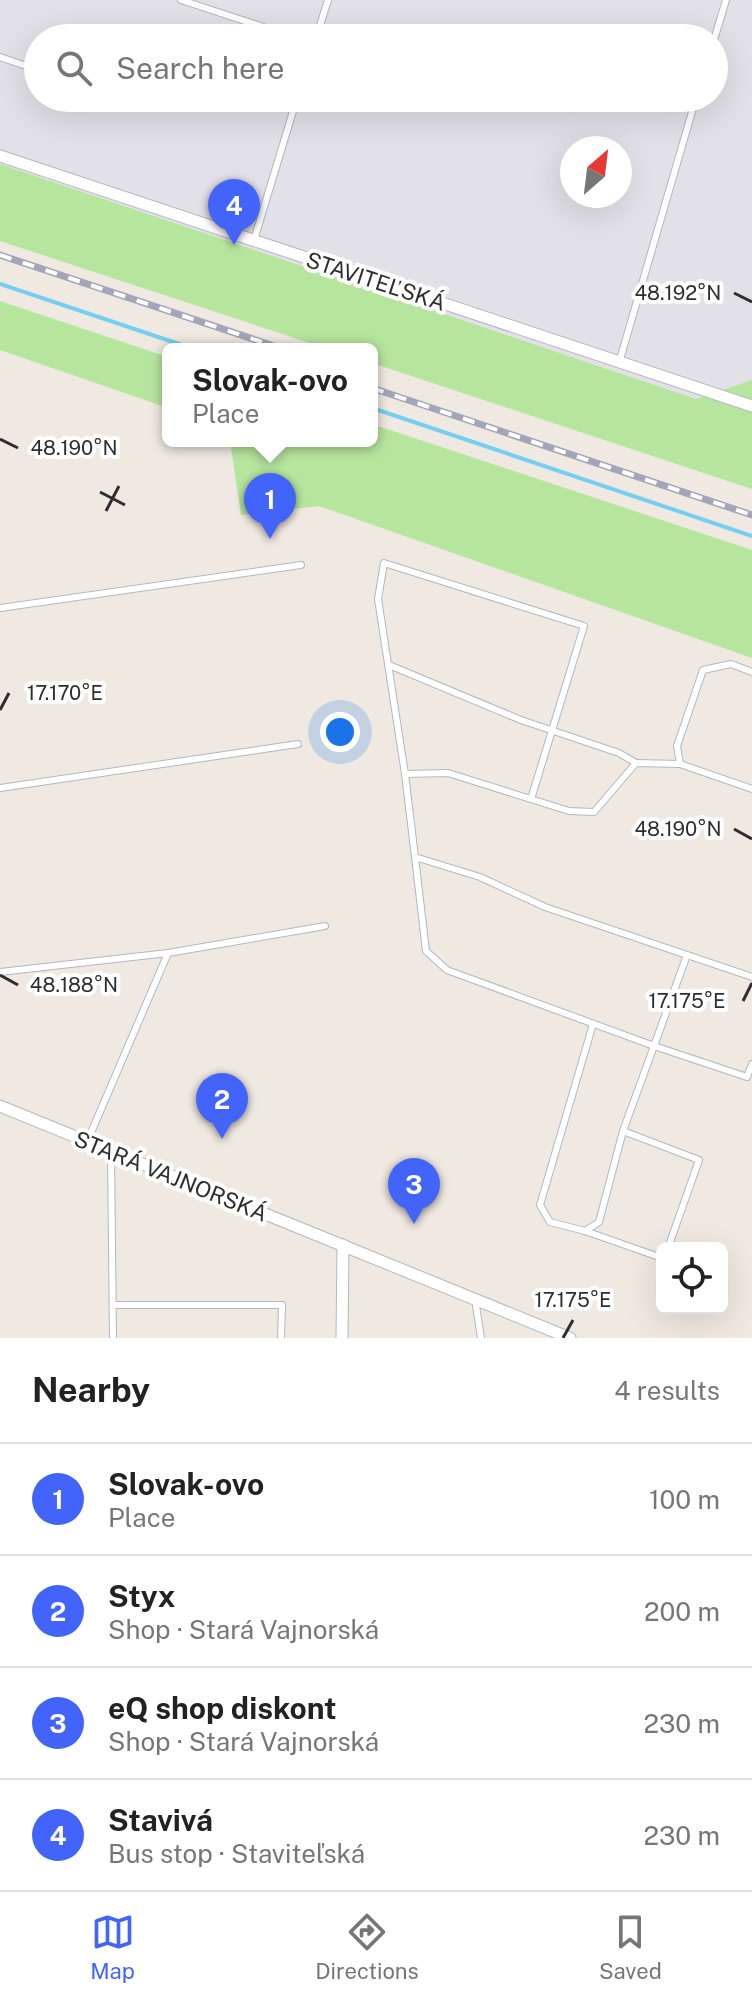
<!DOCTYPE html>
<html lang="en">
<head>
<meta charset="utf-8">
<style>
  body { margin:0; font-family:"Public Sans",sans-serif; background:#f6f6f6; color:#222 }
  .controls { position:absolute; right:24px; bottom:24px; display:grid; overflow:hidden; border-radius:12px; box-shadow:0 8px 32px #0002 }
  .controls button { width:72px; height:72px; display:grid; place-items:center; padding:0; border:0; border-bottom:2px solid #e0e0e0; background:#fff; color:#222; font:40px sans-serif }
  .compass { position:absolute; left:560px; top:136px; width:72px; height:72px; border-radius:50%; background:#fff; box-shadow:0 8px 32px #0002; rotate:28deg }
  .you { position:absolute; left:340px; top:732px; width:28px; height:28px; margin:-20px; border:6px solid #fff; border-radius:50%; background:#1a73e8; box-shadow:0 0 0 12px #1a73e833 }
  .badge { display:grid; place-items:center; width:52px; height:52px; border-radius:50%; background:#4264fb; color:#fff; font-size:26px; font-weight:700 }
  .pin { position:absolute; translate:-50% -66px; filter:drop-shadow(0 2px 4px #0008) }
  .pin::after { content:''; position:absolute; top:42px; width:28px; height:24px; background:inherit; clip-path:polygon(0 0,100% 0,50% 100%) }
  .popup { position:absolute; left:162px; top:343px; width:216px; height:104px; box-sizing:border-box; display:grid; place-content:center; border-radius:12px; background:#fff; filter:drop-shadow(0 2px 6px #0005); font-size:26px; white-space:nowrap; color:#767676 }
  .popup b { font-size:30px; color:#222 }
  .popup::after { content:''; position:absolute; left:50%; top:100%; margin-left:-16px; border:16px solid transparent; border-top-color:#fff }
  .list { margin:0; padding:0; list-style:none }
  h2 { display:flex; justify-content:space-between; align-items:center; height:104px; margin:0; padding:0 32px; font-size:34px }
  h2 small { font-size:26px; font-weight:400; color:#767676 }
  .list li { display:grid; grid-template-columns:52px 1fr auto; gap:24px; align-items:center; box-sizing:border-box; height:112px; padding:0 32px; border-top:2px solid #e0e0e0 }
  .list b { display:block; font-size:30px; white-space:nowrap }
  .list p { margin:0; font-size:26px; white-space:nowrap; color:#767676 }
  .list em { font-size:26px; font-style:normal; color:#767676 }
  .icon { flex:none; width:44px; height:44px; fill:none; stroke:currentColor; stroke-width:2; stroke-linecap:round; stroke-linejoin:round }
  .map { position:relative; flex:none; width:752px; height:1338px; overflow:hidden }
  .search { position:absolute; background:#fff; box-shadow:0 8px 32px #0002; left:24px; right:24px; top:24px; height:88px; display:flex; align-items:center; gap:20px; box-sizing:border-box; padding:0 28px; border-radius:44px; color:#767676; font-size:30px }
  .sheet { height:552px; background:#fff }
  nav { display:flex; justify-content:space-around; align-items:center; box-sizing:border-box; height:112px; border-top:2px solid #e0e0e0; background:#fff; font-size:22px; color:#767676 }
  nav a { display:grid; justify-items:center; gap:4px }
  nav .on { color:#4264fb }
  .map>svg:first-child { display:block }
  .industrial { fill:#e3e1e8; fill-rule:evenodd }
  .green { fill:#b6e59e }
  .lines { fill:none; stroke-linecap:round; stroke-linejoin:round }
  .stream { stroke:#75cff0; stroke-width:4 }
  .lane-casing { stroke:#b4b7c1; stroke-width:8 }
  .street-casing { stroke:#b4b7c1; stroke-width:13 }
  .lane { stroke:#fff; stroke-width:6 }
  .street { stroke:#fff; stroke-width:11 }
  .rail-casing { stroke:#a3a6b8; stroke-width:7 }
  .rail { stroke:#fff; stroke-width:4; stroke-dasharray:12; stroke-linecap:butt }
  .ticks { fill:none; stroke:#2e2e2e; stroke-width:3 }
  .labels { text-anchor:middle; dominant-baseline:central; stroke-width:8; stroke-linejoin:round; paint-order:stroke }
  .street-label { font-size:22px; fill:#2e2e2e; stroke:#fff }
  .ticks-label { font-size:20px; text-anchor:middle; fill:#2e2e2e; stroke:#fff; stroke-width:8; stroke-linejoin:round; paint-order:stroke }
</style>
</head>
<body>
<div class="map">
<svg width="752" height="1338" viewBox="0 0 752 1338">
  <rect width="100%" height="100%" fill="#efe9e1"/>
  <path class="industrial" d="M0,0h752v380l-56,19 -696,-235zM38,38h676v60h-676zM572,148h48v48h-48z"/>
  <g class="green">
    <polygon points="0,164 696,399 752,380 752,489 372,363 372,349 328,349 0,241"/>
    <polygon points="0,301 168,357 168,408 0,350"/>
    <polygon points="372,424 752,550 752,658 319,506 241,515 230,441 372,441"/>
  </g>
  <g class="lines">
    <g class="stream">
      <polyline points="0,284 194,349"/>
      <polyline points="372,408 752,536"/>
    </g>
    <defs>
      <g id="lane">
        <polyline points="181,0 297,38"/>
        <polyline points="316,38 328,0"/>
        <polyline points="714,40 726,0"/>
        <polyline points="0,57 38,70"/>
        <polyline points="254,240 297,98"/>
        <polyline points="619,363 696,98"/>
        <polyline points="0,608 301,565"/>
        <polyline points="389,665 521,720 619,753 636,763"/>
        <polyline points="680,764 677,746 703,670 731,664 752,672"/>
        <polyline points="405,774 378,599 384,563 584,626 531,799"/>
        <polyline points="0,788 298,744"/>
        <polyline points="752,789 680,764 636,763 594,812 569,811 448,773 405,774 415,857 480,877 545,907 752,977"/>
        <polyline points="415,857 426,951 447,970 635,1039 654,1046 687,955"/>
        <polyline points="0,972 168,953 325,926"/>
        <polyline points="593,1024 540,1205 550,1222 585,1231 599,1222 623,1131 654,1046 747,1077 752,1064"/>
        <polyline points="623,1131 699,1160 668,1248"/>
        <polyline points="87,1142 168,953"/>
        <polyline points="111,1152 113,1338"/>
        <polyline points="585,1231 662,1258"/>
        <polyline points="475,1299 481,1338"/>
        <polyline points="114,1305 282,1305 281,1338"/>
      </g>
      <g id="street">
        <polyline points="0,156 752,406"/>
        <polyline points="0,1106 570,1338"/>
        <polyline points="342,1338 343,1245"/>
      </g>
    </defs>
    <use href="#lane" class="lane-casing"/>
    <use href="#street" class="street-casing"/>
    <use href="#lane" class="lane"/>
    <use href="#street" class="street"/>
    <defs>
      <g id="rail">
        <polyline points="0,255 283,349"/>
        <polyline points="372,388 752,515"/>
      </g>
    </defs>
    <use href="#rail" class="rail-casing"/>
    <use href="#rail" class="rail"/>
  </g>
  <path class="ticks" d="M734,293l18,9M0,439l18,9M100,492l25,13M106,511l13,-25M0,710l9,-17M734,829l18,10M0,975l18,10M743,1001l9,-18M563,1338l10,-18"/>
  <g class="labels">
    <g class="street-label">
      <text transform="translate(376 281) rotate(18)">STAVITEĽSKÁ</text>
      <text transform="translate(171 1176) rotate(22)">STARÁ VAJNORSKÁ</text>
    </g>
  </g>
  <g class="ticks-label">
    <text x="678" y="300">48.192°N</text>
    <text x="74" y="455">48.190°N</text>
    <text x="65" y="700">17.170°E</text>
    <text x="678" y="836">48.190°N</text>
    <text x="74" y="992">48.188°N</text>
    <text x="687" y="1008">17.175°E</text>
    <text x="573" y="1307">17.175°E</text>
  </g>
</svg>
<div class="controls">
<button><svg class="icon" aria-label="locate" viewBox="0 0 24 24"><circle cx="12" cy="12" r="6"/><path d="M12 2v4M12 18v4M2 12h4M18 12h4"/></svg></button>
</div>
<svg class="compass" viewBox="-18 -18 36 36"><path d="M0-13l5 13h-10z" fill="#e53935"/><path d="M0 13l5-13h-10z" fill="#767676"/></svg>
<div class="you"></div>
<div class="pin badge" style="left:270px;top:539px">1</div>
<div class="popup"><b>Slovak-ovo</b>Place</div>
<div class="pin badge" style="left:222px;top:1139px">2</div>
<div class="pin badge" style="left:414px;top:1224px">3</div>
<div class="pin badge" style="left:234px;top:245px">4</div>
<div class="search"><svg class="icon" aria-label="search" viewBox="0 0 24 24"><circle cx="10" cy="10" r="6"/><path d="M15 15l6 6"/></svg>Search here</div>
</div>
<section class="sheet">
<h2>Nearby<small>4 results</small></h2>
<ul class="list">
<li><span class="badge">1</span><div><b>Slovak-ovo</b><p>Place</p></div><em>100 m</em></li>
<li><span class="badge">2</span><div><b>Styx</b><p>Shop · Stará Vajnorská</p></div><em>200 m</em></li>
<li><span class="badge">3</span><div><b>eQ shop diskont</b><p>Shop · Stará Vajnorská</p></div><em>230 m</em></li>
<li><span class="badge">4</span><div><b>Stavivá</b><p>Bus stop · Staviteľská</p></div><em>230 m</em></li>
</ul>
</section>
<nav>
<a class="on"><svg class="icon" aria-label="map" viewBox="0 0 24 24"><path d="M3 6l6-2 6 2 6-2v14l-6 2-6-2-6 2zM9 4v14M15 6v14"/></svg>Map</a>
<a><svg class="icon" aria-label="directions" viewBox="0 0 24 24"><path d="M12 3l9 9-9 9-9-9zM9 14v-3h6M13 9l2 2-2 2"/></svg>Directions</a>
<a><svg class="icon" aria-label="saved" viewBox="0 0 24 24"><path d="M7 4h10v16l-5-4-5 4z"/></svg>Saved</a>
</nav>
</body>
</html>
